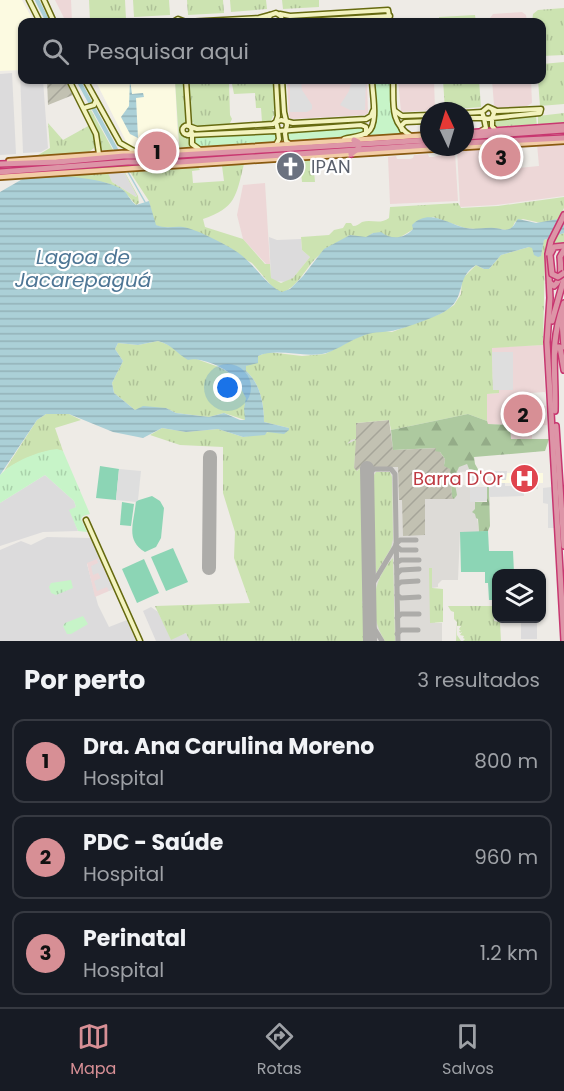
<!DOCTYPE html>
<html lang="pt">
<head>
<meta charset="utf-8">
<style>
  body { margin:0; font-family:Poppins,sans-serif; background:#20242c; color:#f1f3f6 }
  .controls { position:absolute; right:18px; bottom:18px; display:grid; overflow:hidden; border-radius:12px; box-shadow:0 2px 4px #0004 }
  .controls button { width:54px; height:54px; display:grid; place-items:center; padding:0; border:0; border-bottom:2px solid #363941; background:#171b24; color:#f1f3f6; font:30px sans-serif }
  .compass { position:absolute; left:420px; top:102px; width:54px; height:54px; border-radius:50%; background:#171b24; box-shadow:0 2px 4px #0004; rotate:356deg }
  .you { position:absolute; left:228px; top:388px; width:21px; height:21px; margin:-15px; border:4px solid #fff; border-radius:50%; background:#1a73e8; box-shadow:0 0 0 9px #1a73e833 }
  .badge { display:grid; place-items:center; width:39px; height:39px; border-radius:50%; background:#d78f95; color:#111; font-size:20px; font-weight:700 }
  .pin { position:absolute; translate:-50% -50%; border:3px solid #fff; box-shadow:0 2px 6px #0006 }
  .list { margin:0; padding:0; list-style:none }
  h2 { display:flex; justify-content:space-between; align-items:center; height:78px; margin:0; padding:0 24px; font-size:26px }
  h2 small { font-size:20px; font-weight:400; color:#9ea1a6 }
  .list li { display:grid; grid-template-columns:39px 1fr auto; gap:18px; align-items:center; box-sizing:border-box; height:84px; margin:0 12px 12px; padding:0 12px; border:2px solid #363941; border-radius:12px }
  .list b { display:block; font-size:22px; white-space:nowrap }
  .list p { margin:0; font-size:20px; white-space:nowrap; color:#9ea1a6 }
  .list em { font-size:20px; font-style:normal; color:#9ea1a6 }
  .icon { flex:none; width:33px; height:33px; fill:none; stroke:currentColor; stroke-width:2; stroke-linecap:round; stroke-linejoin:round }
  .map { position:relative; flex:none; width:564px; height:641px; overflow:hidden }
  .search { position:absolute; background:#171b24; box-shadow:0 2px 4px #0004; left:18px; right:18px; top:18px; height:66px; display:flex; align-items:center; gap:15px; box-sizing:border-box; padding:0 21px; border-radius:12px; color:#9ea1a6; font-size:22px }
  .sheet { height:366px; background:#171b24 }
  nav { display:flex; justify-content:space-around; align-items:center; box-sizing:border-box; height:84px; border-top:2px solid #363941; background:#171b24; font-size:16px; color:#9ea1a6 }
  nav a { display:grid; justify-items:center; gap:3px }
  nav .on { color:#d78f95 }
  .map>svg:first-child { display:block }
  .residential { fill:#dcdbdc }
  .commercial { fill:#edd7d7 }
  .education { fill:#fcfae1 }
  .airport { fill:#dddbd7 }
  .construction { fill:url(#construction-furrows) }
  .grass { fill:url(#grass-tufts); fill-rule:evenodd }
  .forest { fill:url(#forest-firs) }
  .park { fill:url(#park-tufts) }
  .pitch { fill:#8cd5b5 }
  .parking { fill:#dedede }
  .water { fill:url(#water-rules); fill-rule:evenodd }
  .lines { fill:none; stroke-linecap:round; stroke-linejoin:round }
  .stream { stroke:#abd0d7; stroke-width:1.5 }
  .river { stroke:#abd0d7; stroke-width:4 }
  .taxiway { stroke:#adaca9; stroke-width:5 }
  .runway { stroke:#adaca9; stroke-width:14 }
  .secondary-casing { stroke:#666a10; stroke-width:7 }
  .primary-casing { stroke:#895a10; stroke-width:8 }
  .highway-casing { stroke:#c83770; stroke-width:8 }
  .secondary { stroke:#f3f3bf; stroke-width:4 }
  .primary { stroke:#f2cda7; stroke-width:4.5 }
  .highway { stroke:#dd95a7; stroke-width:5 }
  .highway-bridge-casing { stroke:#c83770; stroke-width:8; stroke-linecap:butt }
  .highway-bridge { stroke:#dd95a7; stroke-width:5 }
  .labels { text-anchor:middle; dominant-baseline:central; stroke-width:4.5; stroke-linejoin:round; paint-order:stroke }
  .worship-label { font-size:18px; fill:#5b616d; stroke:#fff; text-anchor:start }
  .health-label { font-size:18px; fill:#be3a42; stroke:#fff; text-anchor:end }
  .water-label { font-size:20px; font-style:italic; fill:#4e7695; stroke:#fff }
</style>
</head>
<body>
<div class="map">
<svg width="564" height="641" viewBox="0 0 564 641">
  <defs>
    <pattern id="construction-furrows" width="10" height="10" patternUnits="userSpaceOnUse" patternTransform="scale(1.5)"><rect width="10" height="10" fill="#c2c1b2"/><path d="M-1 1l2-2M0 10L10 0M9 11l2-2" fill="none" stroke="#a6a599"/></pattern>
    <pattern id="grass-tufts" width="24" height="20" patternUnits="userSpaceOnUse" patternTransform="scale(1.5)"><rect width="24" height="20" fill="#cce3b1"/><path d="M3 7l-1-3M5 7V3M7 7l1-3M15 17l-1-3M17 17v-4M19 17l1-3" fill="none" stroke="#afc298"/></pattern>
    <pattern id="forest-firs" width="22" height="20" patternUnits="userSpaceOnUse" patternTransform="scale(1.5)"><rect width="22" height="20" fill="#adc99f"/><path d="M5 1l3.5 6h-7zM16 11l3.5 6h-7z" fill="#94ac88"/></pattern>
    <pattern id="park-tufts" width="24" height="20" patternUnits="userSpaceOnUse" patternTransform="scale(1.5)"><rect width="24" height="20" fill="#c7f4c8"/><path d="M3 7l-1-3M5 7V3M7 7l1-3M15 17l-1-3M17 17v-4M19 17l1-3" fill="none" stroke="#aad1ab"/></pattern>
    <pattern id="water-rules" width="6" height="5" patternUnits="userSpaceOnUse" patternTransform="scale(1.5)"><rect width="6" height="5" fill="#abd0d7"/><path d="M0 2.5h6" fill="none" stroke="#93b2b8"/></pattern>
  </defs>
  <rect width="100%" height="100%" fill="#eeebe6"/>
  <g class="residential">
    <polygon points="20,72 22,72 22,80 43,80 48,148 41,152 23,153"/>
    <polygon points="12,73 16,154 0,155 0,74"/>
    <polygon points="123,170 137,196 136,197 112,182 106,171"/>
    <polygon points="269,237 277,240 301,239 302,250 310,257 293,278 286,282 275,281 271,278"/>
    <polygon points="45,475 74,501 76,507 70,511 78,531 43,532 0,546 0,503"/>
    <polygon points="47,537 91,538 100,558 87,564 98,605 109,627 127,620 136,641 0,641 0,550 21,541 31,545"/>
    <polygon points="151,607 158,612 171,639 186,633 190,641 156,641 143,611"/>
    <rect x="521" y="619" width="16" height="20"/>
  </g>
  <g class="commercial">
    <polygon points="55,0 71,0 72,22 66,22"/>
    <polygon points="522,12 526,15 527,22 489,22 490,18 493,14"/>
    <polygon points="287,80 367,80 368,113 365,115 291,119 289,116"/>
    <polygon points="398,80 434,80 435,110 401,112"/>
    <polygon points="492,80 531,80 532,103 527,106 496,108 494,105"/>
    <polygon points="564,142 564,196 496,205 460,207 457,149 494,147 496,170 539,166 537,144"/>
    <polygon points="455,152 458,201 390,204 388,157 396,156 397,159 410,159 413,158 414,155 428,154 429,157 433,157"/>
    <polygon points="265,183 270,264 266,264 243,239 237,215 243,185"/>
    <polygon points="543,345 545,392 530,393 530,406 546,406 547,425 532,426 532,439 511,439 510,425 487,424 487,394 499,393 493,390 492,347"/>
    <polygon points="102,557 116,588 95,597 87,563"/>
  </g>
  <g class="education">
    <polygon points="0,0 22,0 34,22 22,22 22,70 0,71"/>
    <polygon points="95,80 175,80 178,146 139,150 129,147"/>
    <polygon points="507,473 543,473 543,483 499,483 499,480 505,480"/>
  </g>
  <polygon class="airport" points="391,430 394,450 467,464 469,469 473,471 460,472 460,477 461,484 470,487 470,501 475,501 479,532 460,532 458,580 442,580 438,584 438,587 432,588 432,582 430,582 435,623 442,623 442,641 348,641 311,600 342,438"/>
  <g class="construction">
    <polygon points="47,80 65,80 73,95 48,105"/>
    <polygon points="389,420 393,450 437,448 445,459 444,464 450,469 452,497 454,499 425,499 425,535 403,536 402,500 399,500 398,467 362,467 356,471 354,469 356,423"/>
  </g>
  <g class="grass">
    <polygon points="89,0 125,0 126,19 90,21"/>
    <polygon points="133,0 169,0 170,15 134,17"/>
    <polygon points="187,0 223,0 224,13 188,15"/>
    <polygon points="230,0 266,0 267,9 231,12"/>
    <polygon points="282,0 319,0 319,7 283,9"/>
    <polygon points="564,8 564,55 542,56 542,22 532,22 533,14 538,10"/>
    <polygon points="475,15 476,22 439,22 439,17"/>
    <polygon points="564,62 564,104 540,106 538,80 542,80 542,64"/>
    <polygon points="175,80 184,80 187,125 181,131 183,135 190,136 191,147 177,147 179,144"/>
    <polygon points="196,80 199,80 200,82 226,80 229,83 230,115 232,119 229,125 198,128 191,125 194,122 190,123 188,87 189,83"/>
    <polygon points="235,80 273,80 275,108 273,111 276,112 276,116 273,116 271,121 262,122 261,108 256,108 255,93 234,94 232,84"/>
    <polygon points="443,80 479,80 481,107 445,110"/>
    <polygon points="91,110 113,150 100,150 99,136 88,112"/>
    <polygon points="564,113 564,124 538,126 538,116"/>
    <polygon points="536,116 537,126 496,128 493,125 493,120 496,118"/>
    <polygon points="48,123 63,140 90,125 95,136 94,148 86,154 33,158 50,148"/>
    <polygon points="313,160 315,182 302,182 300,161"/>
    <path d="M244,164c-8,32 -8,44 -41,55l2,8 38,12 22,25h5l1,14 10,5 12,-5 17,-21 -8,-7 -1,-13 28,-2 5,-5 9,-2 3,-5h5l2,3c4,0 6,-2 9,-4 10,-3 18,3 27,-4l1,-11 68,-4 3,5 37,-2 66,-9v11l-5,11 -18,4 -18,-4 -8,3 -3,6 -5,2 -14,-2 -17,1 -11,-1 -32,-11 -34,21h-11l-15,-5 -7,5 -16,-3c-11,8 -26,15 -35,24 -11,12 -17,27 -33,34l-7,-3 -23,-27 -63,-34 -28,-2 -6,-2 -6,-24 -21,-32 70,-2 2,3 -8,1 1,12 31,-2 -2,-15z"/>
    <path d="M123,169l15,27 1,7 -3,2 -13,-15 -16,-7 -73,-7zM123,170l14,26 -1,1 -24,-15 -5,-11z"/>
    <path d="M564,233v10l-10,1 -9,9 -2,92 -51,3 1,42h6v3l-12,1v27l-19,-7 -77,16 -2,-10 -33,3v16l-5,1 -4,4 9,-4 -2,28 3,3 4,-3 2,132 -1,3h1l1,38h-174l-4,-8 -15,7 -16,-34 95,-3 -16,-45 1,-26 -12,-39v-46l-43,-2 -30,-10 12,-7 24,4 32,-3 25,8 46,-9 -25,-6c0,-18 -4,-39 -18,-51v-5l12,-10 10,-4 34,4 23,-2 35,-18 19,-6 13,2 50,-19 12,-8 7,-11 1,-15 14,-14 8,4h5l12,-14 28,-8 13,-1 2,-6z"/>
    <path d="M158,341c12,3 21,12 34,16 13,6 27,8 39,17 7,5 11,16 16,24 -2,7 -1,19 -2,22l-21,-7 -15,4 -33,-4 -10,-5h-20l-11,2 -21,-17 -2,-10 11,-22 -8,-12 3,-6 20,2z"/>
    <path d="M46,414h23l12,6 -26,8 8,23c-17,-4 -46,11 -59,20l33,-51z"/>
    <polygon points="376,472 390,472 392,477 393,539 391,548 376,573 372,478"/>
    <path d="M393,558l2,83h-10c-17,-27 -14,-59 8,-83z"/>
    <polygon points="429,568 432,568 432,588 443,589 443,622 430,623"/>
    <polygon points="448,606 496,606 494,621 500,622 501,641 463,641 465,639 463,638 464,636 460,635 462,632 460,633 459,631 461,631 459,629 461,626 457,626 457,635 461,641 456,641 457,622 454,619 454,612 451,611"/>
  </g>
  <g class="forest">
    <polygon points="468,414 487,421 488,424 510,425 511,439 549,439 545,451 474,457 475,464 479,471 469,469 467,464 459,467 454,478 457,495 454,499 452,497 450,469 444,466 445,459 440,452 435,451 436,448 393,450 391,430"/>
    <polygon points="487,487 489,487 490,526 488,531 479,532 478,519 476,518 475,514 472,512 475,509 475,502 487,502"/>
  </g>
  <g class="park">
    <path d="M373,80h18c2,18 -2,42 13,54l-41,3 8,-6 4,-8z"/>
    <polygon points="364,127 364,133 356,136 288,141 286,140 287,131"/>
    <polygon points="276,132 278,137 276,143 203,148 199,147 194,142 198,136"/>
    <path d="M57,449l6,2 27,63 -7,2 -2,3 6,13 -9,-1 -9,-21 7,-3 -2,-6 -29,-26 -45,28v-28c13,-14 39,-24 57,-26z"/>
    <polygon points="71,580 73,588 56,595 51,593 49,587 51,583"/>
    <polygon points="83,616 88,624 71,634 67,634 63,626 65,623"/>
  </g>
  <g class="pitch">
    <polygon points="100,466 119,469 116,500 96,498"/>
    <path d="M152,496l8,5 4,7 -3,30 -5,9 -11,5c-20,-12 -11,-29 -9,-51z"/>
    <polygon points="122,502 134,504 131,526 120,525"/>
    <polygon points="488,531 489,551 513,551 514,573 496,574 496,600 489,600 488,583 485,583 485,572 461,572 460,532"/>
    <polygon points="173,548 188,582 166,591 151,557"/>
    <polygon points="144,559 159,593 137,603 122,569"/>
  </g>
  <g class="parking">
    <polygon points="290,80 301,80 302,90 312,105 312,109 307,112 290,112"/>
    <polygon points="352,80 366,80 365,110 350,110 340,105 349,91"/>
    <polygon points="492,352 513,352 513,390 493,390"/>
    <polygon points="119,469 141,471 138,500 136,502 116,500"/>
    <polygon points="479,471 482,473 482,478 476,478 476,483 471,484 470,487 487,487 487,501 470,502 470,487 466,485 466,472"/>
    <polygon points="493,471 507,471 506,480 498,480 499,483 505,483 505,486 538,486 538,489 524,490 524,496 489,497 489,487 494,486 493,483 489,483"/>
    <polygon points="551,487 553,489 554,528 548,528 548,504 543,503 543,488"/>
    <polygon points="102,558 100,561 113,589 109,591 107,587 97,591 94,581 101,578 98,573 93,575 91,566 98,563 97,560"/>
  </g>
  <g class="water">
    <polygon points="130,80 132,94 143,93 144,97 136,98 138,138 130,134 121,117 129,106"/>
    <path d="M34,176c27,0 61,0 86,12 8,4 9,12 16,17l13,-4 7,24c9,4 18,1 27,2 13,2 40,16 51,23 18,10 33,37 48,42l8,-3 13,-13 21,-27 26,-14 16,2 7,-4 8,-1c10,8 23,7 32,-3l-1,-4c17,-17 35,-1 54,3 9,2 19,-1 28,0 5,0 10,3 15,1 4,-1 6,-6 9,-10l18,4 28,-5v15l-20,7 -3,16 -3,1 -4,-2 -2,-7 -3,-1 -28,8 -12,14h-5l-8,-4c-22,14 -8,33 -32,47 -9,5 -43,18 -53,19 -13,2 -17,0 -31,6 -13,5 -26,15 -38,17 -22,3 -46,-6 -64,2v7l-12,3v5c14,12 18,33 18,51l25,6v2l-5,4 -17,-2 -2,3 -22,2 -25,-8 -32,3 -24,-4 -19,10 -30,-6 -44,-18h-23l-9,6 -37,55v-283l26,-15zM158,341c15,4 18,12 30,19 11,-4 38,8 45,16 6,6 9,15 13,22l-2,11 1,11h-5l-16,-7 -15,4 -33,-4 -10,-5 -23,-2 -8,4 -21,-17 -2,-10 11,-22 -8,-12 3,-6 20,2z"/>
  </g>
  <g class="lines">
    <polyline class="stream" points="128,172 145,202"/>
    <g class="river">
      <polyline points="37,0 48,22"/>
      <polyline points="78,80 119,155"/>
    </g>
    <g class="taxiway">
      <polyline points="367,476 374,469 391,469 395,474 398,641"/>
      <polyline points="396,544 400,540 416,540"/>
      <polyline points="396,546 401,550 416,550"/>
      <polyline points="396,563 401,560 419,560"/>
      <polyline points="369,571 371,578 377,577"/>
      <polyline points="397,574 401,570 419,569"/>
      <polyline points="397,585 401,582 418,581"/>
      <polyline points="369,595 372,585 396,545"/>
      <polyline points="397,595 401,598 419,597"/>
      <polyline points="397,618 401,614 419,614"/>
      <polyline points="369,620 382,641"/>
      <polyline points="397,634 401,630 418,630"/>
      <polyline points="370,641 372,635 378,635"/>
    </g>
    <g class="runway">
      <polyline points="367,468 370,641"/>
      <polyline points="209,568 210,457"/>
    </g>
    <defs>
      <g id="secondary">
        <polyline points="29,0 40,22"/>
        <polyline points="44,0 54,22"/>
        <polyline points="280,14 290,16 388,10 390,22"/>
        <polyline points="173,22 178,19 186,22"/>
        <polyline points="186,22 259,18 270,15"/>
        <polyline points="268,22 270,15 276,13 281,16 282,22"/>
        <polyline points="288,22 390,16"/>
        <polyline points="69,80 96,134 99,154"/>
        <polyline points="85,80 120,143 136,152"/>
        <polyline points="186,80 189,126"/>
        <polyline points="282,80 284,112 287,125 285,134 286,141 290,144"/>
        <path d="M393,80c1,22 -4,43 18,56"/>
        <polyline points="84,108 94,105 96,101"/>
        <polyline points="492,109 494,113 492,118 488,119 484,118 482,112 488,107 497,111 541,109 540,113 492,118 492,126 496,131"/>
        <polyline points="395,111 402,116 429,115"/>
        <polyline points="465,113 482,112"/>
        <polyline points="465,118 484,118 486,128 481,131"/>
        <circle cx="187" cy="130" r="4.5"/>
        <polyline points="191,127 197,129 273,124 276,122 278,116 276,80"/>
        <polyline points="402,130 401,126 405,122 429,121"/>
        <polyline points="192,133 192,144 199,149"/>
        <polyline points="366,134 366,127 361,125 278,131 276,122 281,120 293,123 366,119 371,116 373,111"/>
        <polyline points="188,135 275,131 278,131 279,139 276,145"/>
        <path d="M344,139c7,-2 17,-2 24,-7 11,-8 4,-40 4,-52"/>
        <polyline points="86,520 140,641"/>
      </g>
      <g id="primary">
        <polyline points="465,147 564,141"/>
        <polyline points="9,161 122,153 156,153 429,135"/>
        <path d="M0,177c155,-11 309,-20 464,-30"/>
      </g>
      <g id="highway">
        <polyline points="465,133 564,126"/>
        <polyline points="465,137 564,130"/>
        <polyline points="465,143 564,138"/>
        <polyline points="351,154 359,148 358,142 354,140"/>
        <polyline points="0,164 58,162 124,156 163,156 429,140"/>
        <polyline points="0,172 128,162 180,162 429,145"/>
        <polyline points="550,255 554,247 564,246"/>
        <path d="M550,283l4,3c8,-6 7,-19 6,-29l4,-7"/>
        <polyline points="564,312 562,322 564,347"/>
        <polyline points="552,321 564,279"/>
        <polyline points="555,352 556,347 560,347 564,370"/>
        <path d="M555,411c1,-43 -6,-66 9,-108"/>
        <polyline points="556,426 564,546"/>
        <polyline points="564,641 547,342 550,298 548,254 551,241 564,215"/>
      </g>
    </defs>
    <use href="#secondary" class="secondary-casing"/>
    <use href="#primary" class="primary-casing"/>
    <use href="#highway" class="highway-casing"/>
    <use href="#secondary" class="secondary"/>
    <use href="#primary" class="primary"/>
    <use href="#highway" class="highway"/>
    <defs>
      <polyline id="highway-bridge" points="550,255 552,274 558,277 564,273"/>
    </defs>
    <use href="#highway-bridge" class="highway-bridge-casing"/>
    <use href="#highway-bridge" class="highway-bridge"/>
  </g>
  <defs>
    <symbol id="church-disc" viewBox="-11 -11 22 22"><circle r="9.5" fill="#6b7280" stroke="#fff"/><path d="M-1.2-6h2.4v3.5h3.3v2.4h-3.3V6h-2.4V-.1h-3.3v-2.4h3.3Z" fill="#fff"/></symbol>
    <symbol id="hospital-disc" viewBox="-11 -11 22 22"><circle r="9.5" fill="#e0444e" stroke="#fff"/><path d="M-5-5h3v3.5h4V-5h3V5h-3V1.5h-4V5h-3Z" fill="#fff"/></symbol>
  </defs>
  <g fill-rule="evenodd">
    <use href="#church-disc" x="274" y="150" width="33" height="33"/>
    <use href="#hospital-disc" x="508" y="462" width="33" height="33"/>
  </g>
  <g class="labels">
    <g class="worship-label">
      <text x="311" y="166">IPAN</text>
    </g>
    <g class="health-label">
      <text x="503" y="478">Barra D'Or</text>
    </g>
    <g class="water-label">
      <text x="83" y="257">Lagoa de<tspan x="83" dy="23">Jacarepaguá</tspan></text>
    </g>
  </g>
</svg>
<div class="controls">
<button><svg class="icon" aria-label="layers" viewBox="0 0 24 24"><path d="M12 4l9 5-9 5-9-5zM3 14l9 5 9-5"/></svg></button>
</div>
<svg class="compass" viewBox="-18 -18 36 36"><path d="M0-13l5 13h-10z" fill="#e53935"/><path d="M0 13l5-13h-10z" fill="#9ea1a6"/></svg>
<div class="you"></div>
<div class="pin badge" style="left:157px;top:151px">1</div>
<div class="pin badge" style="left:523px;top:414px">2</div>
<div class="pin badge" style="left:501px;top:157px">3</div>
<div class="search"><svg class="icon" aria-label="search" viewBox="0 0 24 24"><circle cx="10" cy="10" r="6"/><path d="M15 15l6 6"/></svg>Pesquisar aqui</div>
</div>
<section class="sheet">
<h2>Por perto<small>3 resultados</small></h2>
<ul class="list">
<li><span class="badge">1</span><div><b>Dra. Ana Carulina Moreno</b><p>Hospital</p></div><em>800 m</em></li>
<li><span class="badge">2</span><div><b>PDC - Saúde</b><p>Hospital</p></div><em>960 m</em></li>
<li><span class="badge">3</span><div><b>Perinatal</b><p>Hospital</p></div><em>1.2 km</em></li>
</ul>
</section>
<nav>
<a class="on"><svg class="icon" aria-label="map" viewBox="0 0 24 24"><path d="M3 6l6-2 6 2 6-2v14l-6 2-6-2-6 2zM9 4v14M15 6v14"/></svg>Mapa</a>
<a><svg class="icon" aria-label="directions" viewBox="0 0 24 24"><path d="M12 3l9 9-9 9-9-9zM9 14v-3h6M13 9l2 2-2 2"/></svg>Rotas</a>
<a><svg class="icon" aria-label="saved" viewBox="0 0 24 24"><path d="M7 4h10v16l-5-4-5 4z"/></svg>Salvos</a>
</nav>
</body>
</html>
